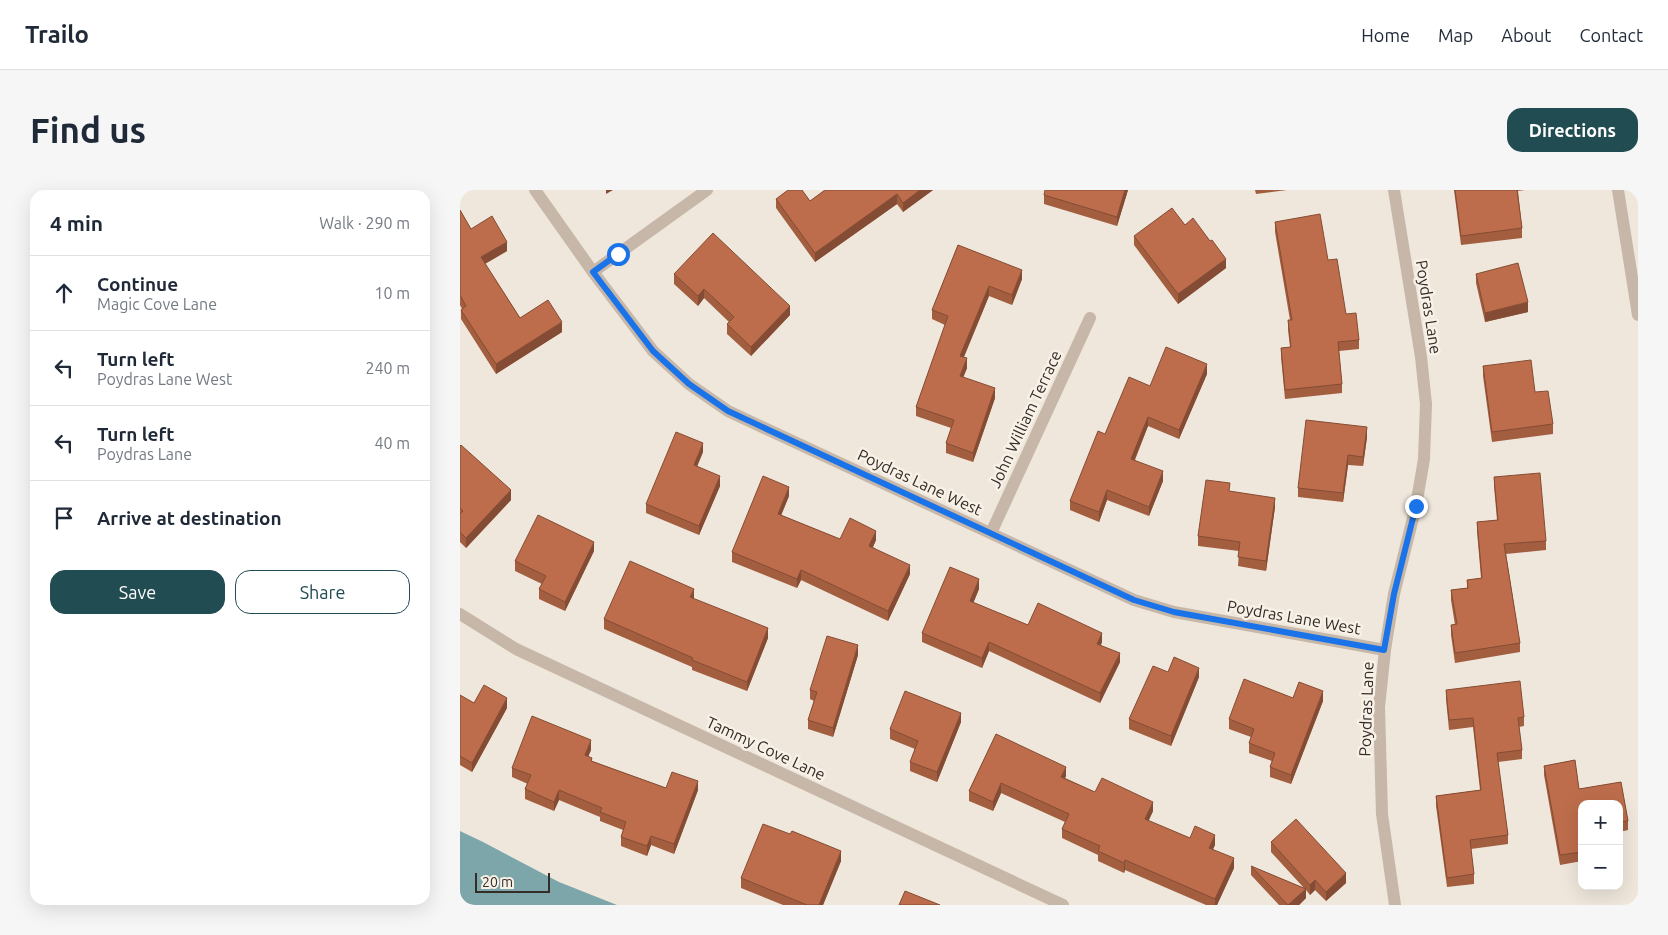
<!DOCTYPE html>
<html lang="en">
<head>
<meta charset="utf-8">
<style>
  body { margin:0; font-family:Ubuntu,sans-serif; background:#f6f6f7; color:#1f2937 }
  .controls { position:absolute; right:15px; bottom:15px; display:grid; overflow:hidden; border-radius:10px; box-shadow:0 5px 20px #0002 }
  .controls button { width:45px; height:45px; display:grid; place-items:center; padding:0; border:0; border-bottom:1px solid #e0e1e3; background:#fff; color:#1f2937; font:25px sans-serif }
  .scale { position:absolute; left:15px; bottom:12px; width:75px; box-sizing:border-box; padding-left:5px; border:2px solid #342c27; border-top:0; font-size:14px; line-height:18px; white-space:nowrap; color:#342c27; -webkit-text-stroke:4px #f8f1e7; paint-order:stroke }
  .stop { position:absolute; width:15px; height:15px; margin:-11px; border:4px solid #1a73e8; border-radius:50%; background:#fff }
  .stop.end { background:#1a73e8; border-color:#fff; box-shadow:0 1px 5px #0008 }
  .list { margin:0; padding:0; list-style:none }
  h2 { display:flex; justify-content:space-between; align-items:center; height:65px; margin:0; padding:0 20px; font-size:21px }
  h2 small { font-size:16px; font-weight:400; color:#747a83 }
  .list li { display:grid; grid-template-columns:32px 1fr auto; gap:15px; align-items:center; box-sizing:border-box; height:75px; padding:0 20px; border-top:1px solid #e0e1e3 }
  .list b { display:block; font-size:19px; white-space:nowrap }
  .list p { margin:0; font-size:16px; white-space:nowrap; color:#747a83 }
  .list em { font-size:16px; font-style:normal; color:#747a83 }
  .actions { display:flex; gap:10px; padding:15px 20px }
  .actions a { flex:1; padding:11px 0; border:1px solid #204c52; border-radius:15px; text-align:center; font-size:18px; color:#204c52 }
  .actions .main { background:#204c52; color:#fff }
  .icon { flex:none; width:28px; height:28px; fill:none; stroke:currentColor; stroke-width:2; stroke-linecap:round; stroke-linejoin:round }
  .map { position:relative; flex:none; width:1178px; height:715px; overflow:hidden; border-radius:15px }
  header { display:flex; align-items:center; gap:30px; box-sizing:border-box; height:70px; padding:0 25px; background:#fff; border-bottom:1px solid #e0e1e3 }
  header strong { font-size:24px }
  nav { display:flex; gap:28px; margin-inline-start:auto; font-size:18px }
  .intro { display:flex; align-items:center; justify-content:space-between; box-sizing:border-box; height:120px; padding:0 30px }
  h1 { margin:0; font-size:35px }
  .button { padding:12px 22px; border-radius:15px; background:#204c52; color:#fff; font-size:18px; font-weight:700 }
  main { display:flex; gap:30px; padding:0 30px }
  aside { flex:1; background:#fff; border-radius:15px; box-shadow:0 5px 20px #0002 }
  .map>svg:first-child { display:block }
  .water { fill:#7ca6aa }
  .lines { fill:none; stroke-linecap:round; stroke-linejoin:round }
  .minor { stroke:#c7b7a8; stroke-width:12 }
  .tertiary { stroke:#c7b7a8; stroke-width:12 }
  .wall { fill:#a35e40 }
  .shaded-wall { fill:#844c34 }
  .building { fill:#bd6d4b; stroke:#844c34 }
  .route { stroke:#1a73e8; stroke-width:6 }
  .labels { text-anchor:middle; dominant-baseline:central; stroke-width:5; stroke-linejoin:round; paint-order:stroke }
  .street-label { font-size:16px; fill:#342c27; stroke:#f8f1e7 }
</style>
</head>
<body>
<header>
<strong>Trailo</strong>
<nav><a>Home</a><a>Map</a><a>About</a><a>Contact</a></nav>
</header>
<div class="intro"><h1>Find us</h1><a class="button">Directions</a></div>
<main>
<aside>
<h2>4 min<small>Walk · 290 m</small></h2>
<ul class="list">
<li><svg class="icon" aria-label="ahead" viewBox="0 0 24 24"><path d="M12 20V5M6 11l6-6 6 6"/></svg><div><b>Continue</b><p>Magic Cove Lane</p></div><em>10 m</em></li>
<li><svg class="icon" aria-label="left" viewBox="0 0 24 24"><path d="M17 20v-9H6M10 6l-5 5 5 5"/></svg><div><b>Turn left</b><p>Poydras Lane West</p></div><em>240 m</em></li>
<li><svg class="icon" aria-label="left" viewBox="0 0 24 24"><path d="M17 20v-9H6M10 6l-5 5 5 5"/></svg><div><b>Turn left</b><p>Poydras Lane</p></div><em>40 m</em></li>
<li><svg class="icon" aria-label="arrive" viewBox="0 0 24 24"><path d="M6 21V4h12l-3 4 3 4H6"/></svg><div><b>Arrive at destination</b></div></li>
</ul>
<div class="actions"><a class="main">Save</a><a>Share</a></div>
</aside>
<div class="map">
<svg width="1178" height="715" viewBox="0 0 1178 715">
  <rect width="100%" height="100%" fill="#efe7db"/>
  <polygon class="water" points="0,641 23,652 99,692 157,715 0,715"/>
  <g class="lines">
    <g class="minor">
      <polyline points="75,0 133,82 193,161 229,194 268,221 674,410 714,422 925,460"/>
      <polyline points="934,0 961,167 966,214 964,269 956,316 934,404 925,460 919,517 922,624 935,715"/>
      <polyline points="133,82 247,0"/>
      <polyline points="531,343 630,128"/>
      <polyline points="0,424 56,459 603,715"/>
    </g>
    <polyline class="tertiary" points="1158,0 1178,125"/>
  </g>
  <g class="wall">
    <polygon points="365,0 473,0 443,22 437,14 355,72 316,18 316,9 350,11"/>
    <polygon points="668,0 657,36 584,14 584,5"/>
    <polygon points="795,0 827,0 796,4"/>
    <polygon points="994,0 1065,0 1058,1 1062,38 1062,48 1001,55"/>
    <polygon points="0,20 11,39 47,61 25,74 60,128 102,142 36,184 1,129 1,120 2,119 0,115"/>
    <polygon points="815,32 868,70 886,124 899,150 899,159 879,161 882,194 882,203 825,209 821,167 821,158 830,157 828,140 828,130 830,130 815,42"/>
    <polygon points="725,35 766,78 718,114 674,55 674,46"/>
    <polygon points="498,55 562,89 552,115 529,106 504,167 507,178 503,187 535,208 513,272 486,263 486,253 491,238 456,226 456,217 485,135 472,129 472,120"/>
    <polygon points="214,84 330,125 291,166 267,144 267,134 269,132 244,108 238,116 214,94"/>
    <polygon points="1016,84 1068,122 1025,132 1016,93"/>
    <polygon points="1023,176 1075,202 1093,234 1093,244 1032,252 1023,186"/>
    <polygon points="747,184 719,249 688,236 675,270 703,291 689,326 647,310 639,332 610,320 610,311 645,244 690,196"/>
    <polygon points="907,247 903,276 888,275 883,312 838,307 838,298"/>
    <polygon points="0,256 51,310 6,358 0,352"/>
    <polygon points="243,262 237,276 260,296 239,345 186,323 186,314"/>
    <polygon points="1034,287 1086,351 1086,360 1046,364 1060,453 1060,462 995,473 991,445 991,435 995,435 991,410 991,400 1007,398 1007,390 1021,388 1017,341 1017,332 1037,330 1034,296"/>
    <polygon points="770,301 815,317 806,381 778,376 779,361 738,356 738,346"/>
    <polygon points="329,306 321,325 380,349 416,350 413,357 450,384 428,431 341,390 337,398 272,372 272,362"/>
    <polygon points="134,361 105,421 79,409 79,399 82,394 55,381 55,371"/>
    <polygon points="519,399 513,413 568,435 642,452 641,455 660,472 640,513 529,461 522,478 462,452 462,443"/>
    <polygon points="233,409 308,448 287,501 232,480 232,477 144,439 144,429"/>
    <polygon points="398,465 373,547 348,539 348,530 354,511 350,509 350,500"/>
    <polygon points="708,482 739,487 711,556 669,539 669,529"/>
    <polygon points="986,500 1064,527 1064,536 1059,537 1062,560 1062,569 1038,572 1048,645 1048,654 1011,659 1014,684 1014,694 987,697 976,616 976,606 1020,600 1013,537 989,540 986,509"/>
    <polygon points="0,505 14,513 47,518 12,582 0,575"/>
    <polygon points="863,511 831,594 810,587 810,577 812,571 789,563 789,553 791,547 769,539 769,529"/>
    <polygon points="501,532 477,592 450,581 450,572 455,559 430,549 430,539"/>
    <polygon points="536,544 606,586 605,588 635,602 693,621 688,631 730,648 755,655 753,659 774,678 757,715 746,715 665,680 664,683 638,671 638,665 602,648 602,639 605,632 541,603 533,621 509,611 509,601"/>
    <polygon points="131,560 128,566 132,571 206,598 238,600 214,664 191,655 187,666 161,656 161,647 163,640 140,631 140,627 99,610 94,621 65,609 65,599 68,594 52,587 52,578"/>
    <polygon points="1115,570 1119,599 1161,592 1168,631 1168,640 1159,642 1159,614 1122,614 1122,671 1100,675 1084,585 1084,576"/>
    <polygon points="811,652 886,693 866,711 855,700 850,705 846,700 846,708 839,715 819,715 791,685 791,676 844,698 811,662"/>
    <polygon points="381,671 363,715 323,715 281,698 281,688"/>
  </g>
  <g class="shaded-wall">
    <polygon points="146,0 153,0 146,4"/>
    <polygon points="460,0 473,0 443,22 443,13"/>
    <polygon points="665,0 668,0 657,36 657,27"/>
    <polygon points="437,4 437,14 355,72 355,63"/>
    <polygon points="47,52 47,61 21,76 21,67"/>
    <polygon points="766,69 766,78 718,114 718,104"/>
    <polygon points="562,80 562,89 552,115 552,105"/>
    <polygon points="529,96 529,106 500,176 500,166"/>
    <polygon points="244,99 244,108 238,116 238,106"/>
    <polygon points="1068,112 1068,122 1025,132 1025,123"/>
    <polygon points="330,116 330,125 291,166 291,157"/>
    <polygon points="102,132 102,142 36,184 36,174"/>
    <polygon points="507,168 507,178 500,196 500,186"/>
    <polygon points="747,174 747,184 719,249 719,240"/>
    <polygon points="535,198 535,208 513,272 513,263"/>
    <polygon points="688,227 688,236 671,278 671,269"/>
    <polygon points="907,237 907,247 903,276 903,267"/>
    <polygon points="243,253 243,262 234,284 234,275"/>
    <polygon points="888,265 888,275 883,312 883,303"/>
    <polygon points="703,281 703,291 689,326 689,317"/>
    <polygon points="260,286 260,296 239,345 239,336"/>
    <polygon points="329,297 329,306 318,333 318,324"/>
    <polygon points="51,300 51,310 6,358 6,348"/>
    <polygon points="647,300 647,310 639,332 639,322"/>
    <polygon points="815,308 815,317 806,381 806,371"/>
    <polygon points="416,341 416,350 409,365 409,356"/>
    <polygon points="134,352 134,361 105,421 105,412"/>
    <polygon points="450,375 450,384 428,431 428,421"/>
    <polygon points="341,380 341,390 337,398 337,389"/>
    <polygon points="519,389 519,399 510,421 510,411"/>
    <polygon points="234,399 234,408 230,417 230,407"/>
    <polygon points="308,438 308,448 287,501 287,492"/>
    <polygon points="642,443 642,452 637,463 637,454"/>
    <polygon points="529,452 529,461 522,478 522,468"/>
    <polygon points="398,455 398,465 373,547 373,538"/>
    <polygon points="660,463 660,472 640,513 640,503"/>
    <polygon points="739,478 739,487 711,556 711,546"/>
    <polygon points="863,501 863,511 831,594 831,585"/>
    <polygon points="47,508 47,518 12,582 12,573"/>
    <polygon points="501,523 501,532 477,592 477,582"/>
    <polygon points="131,550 131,560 125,575 125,565"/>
    <polygon points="606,577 606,586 601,596 601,587"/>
    <polygon points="238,591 238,600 214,664 214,654"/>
    <polygon points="541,593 541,603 533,621 533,612"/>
    <polygon points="99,600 99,610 94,621 94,612"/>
    <polygon points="693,612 693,621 685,639 685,629"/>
    <polygon points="755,645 755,655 749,667 749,658"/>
    <polygon points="191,646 191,655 187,666 187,656"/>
    <polygon points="381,661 381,671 363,715 359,715"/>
    <polygon points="774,668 774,678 757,715 755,715 755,709"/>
    <polygon points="665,670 665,680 664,683 664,673"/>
    <polygon points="886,683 886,693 866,711 866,702"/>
    <polygon points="855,690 855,700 850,705 850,695"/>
    <polygon points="846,699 846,708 839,715 828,715"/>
  </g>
  <g class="building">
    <polygon points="328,0 342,0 350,11 365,0 460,0 443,13 437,4 355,63 316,9"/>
    <polygon points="585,0 665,0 657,27 584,5"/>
    <polygon points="995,0 1057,0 1062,38 1001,46"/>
    <polygon points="712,18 725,35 733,28 750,51 752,50 766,69 718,104 674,46"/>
    <polygon points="0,20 11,39 32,26 47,52 21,67 60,128 88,110 102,132 36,174 1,120 6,116 0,105"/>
    <polygon points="860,24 868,70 877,69 886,124 896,123 899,150 878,152 882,194 825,200 821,158 831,157 828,130 832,130 815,32"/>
    <polygon points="253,43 330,116 291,157 267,134 274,127 244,99 238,106 214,84"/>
    <polygon points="498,55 562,80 552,105 529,96 500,166 507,168 500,186 535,198 513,263 486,253 494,230 456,217 488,126 472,120"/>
    <polygon points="1058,73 1068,112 1025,123 1016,84"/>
    <polygon points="706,157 747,174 719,240 688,227 671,269 703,281 689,317 647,300 639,322 610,311 638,241 645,244 669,187 690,196"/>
    <polygon points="1071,170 1075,202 1088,201 1093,234 1032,242 1023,176"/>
    <polygon points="846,230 907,237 903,267 888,265 883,303 838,298"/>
    <polygon points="216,242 243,253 234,275 260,286 239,336 186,314"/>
    <polygon points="1,255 51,300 6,348 0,342 0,324 3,321 0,318 0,256"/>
    <polygon points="1080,283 1086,351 1044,354 1060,453 995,463 991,435 997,434 991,400 1008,398 1007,390 1022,388 1017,332 1038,330 1034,287"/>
    <polygon points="303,286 329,297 318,324 380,349 390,328 416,341 409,356 450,375 428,421 341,380 337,389 272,362"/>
    <polygon points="746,290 770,293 769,301 815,308 806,371 778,367 780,352 738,346"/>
    <polygon points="78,325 134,352 105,412 79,399 86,386 55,371"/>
    <polygon points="170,371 234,399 230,407 308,438 287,492 232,470 233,468 144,429"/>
    <polygon points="490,377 519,389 510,411 568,435 578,413 642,443 637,454 660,463 640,503 529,452 522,468 462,443"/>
    <polygon points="367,446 398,455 373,538 348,530 357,502 350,500"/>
    <polygon points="714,467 739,478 711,546 669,529 693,476 708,482"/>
    <polygon points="784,489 833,508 839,492 863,501 831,585 810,577 815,563 789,553 794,539 769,529"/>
    <polygon points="1060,491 1064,527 1058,528 1062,560 1037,563 1048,645 1010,650 1014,684 987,688 976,606 1021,600 1013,528 989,530 986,500"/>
    <polygon points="24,495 47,508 12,573 0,566 0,505 14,513"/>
    <polygon points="445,501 501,523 477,582 450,572 458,551 430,539"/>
    <polygon points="72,526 131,550 125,565 132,568 131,571 206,598 212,582 238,591 214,654 191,646 187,656 161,647 166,632 140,622 142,618 99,600 94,612 65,599 71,585 52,578"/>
    <polygon points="536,544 606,577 601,587 635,602 642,588 693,612 685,629 730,648 735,636 755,645 749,658 774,668 755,709 665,670 664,673 638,661 640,656 602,639 609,624 541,593 533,612 509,601"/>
    <polygon points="1115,570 1119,599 1161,592 1168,631 1159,632 1159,614 1122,614 1122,662 1100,665 1084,576"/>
    <polygon points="836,629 886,683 866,702 855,690 850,695 811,652"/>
    <polygon points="303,634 330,644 332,641 381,661 359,715 347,715 281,688"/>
    <polygon points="791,676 846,699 828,715"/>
    <polygon points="445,701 480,715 439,715"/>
  </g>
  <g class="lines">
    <polyline class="route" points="158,64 133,82 193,161 229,194 268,221 674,410 714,422 924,460 934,404 956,316"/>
  </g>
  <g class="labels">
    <g class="street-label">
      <text transform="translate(969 117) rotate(81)">Poydras Lane</text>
      <text transform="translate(565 229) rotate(-65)">John William Terrace</text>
      <text transform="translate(460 292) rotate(25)">Poydras Lane West</text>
      <text transform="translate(834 427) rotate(10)">Poydras Lane West</text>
      <text transform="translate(906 519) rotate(-88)">Poydras Lane</text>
      <text transform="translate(306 558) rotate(25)">Tammy Cove Lane</text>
    </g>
  </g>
</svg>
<div class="controls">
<button>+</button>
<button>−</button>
</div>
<div class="scale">20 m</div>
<div class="stop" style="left:158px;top:64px"></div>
<div class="stop end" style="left:956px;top:316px"></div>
</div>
</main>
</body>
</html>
